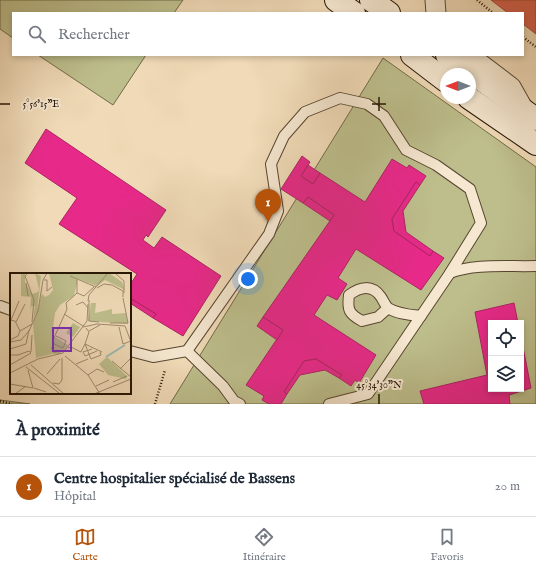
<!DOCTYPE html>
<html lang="fr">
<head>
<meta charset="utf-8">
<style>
  body { margin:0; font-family:"IM FELL English",serif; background:#f2f2f3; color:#1f2937 }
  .controls { position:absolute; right:12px; bottom:12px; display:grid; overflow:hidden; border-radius:0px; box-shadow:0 2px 6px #0003 }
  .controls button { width:36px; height:36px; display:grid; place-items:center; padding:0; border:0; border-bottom:1px solid #e0e1e3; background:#fff; color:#1f2937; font:20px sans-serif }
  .compass { position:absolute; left:440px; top:68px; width:36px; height:36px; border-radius:50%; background:#fff; box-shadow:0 2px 6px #0003; rotate:270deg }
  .you { position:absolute; left:248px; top:279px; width:14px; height:14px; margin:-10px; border:3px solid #fff; border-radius:50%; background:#1a73e8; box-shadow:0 0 0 6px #1a73e833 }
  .badge { display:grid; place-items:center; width:26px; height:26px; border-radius:50%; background:#b45309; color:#fff; font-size:13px; font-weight:700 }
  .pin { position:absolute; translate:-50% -33px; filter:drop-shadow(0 1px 2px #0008) }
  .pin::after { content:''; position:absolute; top:21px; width:14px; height:12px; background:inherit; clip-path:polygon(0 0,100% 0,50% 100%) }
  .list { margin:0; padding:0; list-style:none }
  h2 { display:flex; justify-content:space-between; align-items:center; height:52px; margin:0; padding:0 16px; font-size:17px }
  h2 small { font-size:13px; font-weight:400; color:#747a83 }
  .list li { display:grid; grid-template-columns:26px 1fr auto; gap:12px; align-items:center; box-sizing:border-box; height:60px; padding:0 16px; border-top:1px solid #e0e1e3 }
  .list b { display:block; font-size:15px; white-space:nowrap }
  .list p { margin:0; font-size:13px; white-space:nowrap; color:#747a83 }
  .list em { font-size:13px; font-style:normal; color:#747a83 }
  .icon { flex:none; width:22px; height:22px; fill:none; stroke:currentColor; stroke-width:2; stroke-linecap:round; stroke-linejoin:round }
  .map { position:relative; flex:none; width:536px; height:404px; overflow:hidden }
  .search { position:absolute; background:#fff; box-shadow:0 2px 6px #0003; left:12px; right:12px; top:12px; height:44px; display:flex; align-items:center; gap:10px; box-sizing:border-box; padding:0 14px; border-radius:0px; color:#747a83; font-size:15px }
  .sheet { height:112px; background:#fff }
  nav { display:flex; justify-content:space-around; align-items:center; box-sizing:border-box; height:56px; border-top:1px solid #e0e1e3; background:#fff; font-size:11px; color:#747a83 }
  nav a { display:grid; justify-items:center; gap:2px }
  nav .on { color:#b45309 }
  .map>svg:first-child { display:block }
  .green { fill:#bdbe8c; stroke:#716a48; fill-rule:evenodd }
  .shops { fill:#d6604d; stroke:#a14a37 }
  .health { fill:#e7298a; stroke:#ad2362 }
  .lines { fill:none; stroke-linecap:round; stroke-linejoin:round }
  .lane-casing { stroke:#584630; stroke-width:12 }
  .street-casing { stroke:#584630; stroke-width:21 }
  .secondary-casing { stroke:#251503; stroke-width:24 }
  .path { stroke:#251503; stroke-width:2.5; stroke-dasharray:1 2; stroke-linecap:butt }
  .lane { stroke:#f5e7d0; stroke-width:10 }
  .street { stroke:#f5e7d0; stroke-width:19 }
  .secondary { stroke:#f5e7d0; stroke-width:22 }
  .ticks { fill:none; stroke:#251503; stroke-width:1.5 }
  .inset-river { fill:none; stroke:#9abab0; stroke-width:2 }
  .inset-road { fill:none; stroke:#9f8b6f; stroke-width:1 }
  .view { fill:#7b2cbf; fill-opacity:0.15; stroke:#7b2cbf; stroke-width:2 }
  .inset-edge { fill:none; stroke:#251503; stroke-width:2 }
  .ticks-label { font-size:10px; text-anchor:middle; fill:#251503; stroke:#f5e7d0; stroke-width:4; stroke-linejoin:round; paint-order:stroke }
</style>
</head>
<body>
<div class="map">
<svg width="536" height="404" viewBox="0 0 536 404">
  <rect width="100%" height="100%" fill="#f0dab7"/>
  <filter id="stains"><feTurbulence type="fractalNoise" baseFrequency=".005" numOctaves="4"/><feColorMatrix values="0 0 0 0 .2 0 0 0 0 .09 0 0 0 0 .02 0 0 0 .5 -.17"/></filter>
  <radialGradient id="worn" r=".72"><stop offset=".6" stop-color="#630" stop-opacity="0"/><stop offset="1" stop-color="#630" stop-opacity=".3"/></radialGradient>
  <g class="green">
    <polygon points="0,0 183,0 174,13 13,13 13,38 0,29"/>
    <polygon points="38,55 146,55 113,105"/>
    <path d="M383,58l153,109v237h-366zM491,323h30v66h-30z"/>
    <polygon points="0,400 30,404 0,404"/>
  </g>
  <polygon class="shops" points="491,0 536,0 536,34 523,24 523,13 508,13"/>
  <g class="health">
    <polygon points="46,129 166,210 148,237 146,235 143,240 154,248 162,237 221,276 183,336 153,318 156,314 130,298 130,285 137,274 59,224 77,198 25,163"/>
    <polygon points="302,156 310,162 301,176 313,184 320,173 365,202 392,159 407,168 409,165 426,176 420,185 416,182 392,219 394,231 430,256 433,251 444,258 421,290 356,249 338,278 347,284 337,300 327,295 314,315 376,355 359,383 355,380 351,386 339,378 342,375 316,359 304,361 284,392 287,394 281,404 269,404 262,400 264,396 246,385 283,330 263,317 334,215 308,197 303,203 281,189"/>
    <polygon points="308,165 320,173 313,184 301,176"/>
    <polygon points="416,182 420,185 403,211 406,232 433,251 430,256 394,231 392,219"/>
    <polygon points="308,197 334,215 330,221 303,203"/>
    <polygon points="130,298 156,314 153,318 130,303"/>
    <polygon points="514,303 518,323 491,323 491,389 521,389 521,337 531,388 509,395 510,404 424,404 420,391 487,375 475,312"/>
    <polygon points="263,317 283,330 277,340 257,326"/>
    <polygon points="316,359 342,375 339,378 325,370 300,375 287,394 284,392 304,361"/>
  </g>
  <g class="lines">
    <defs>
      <g id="lane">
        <path d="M450,273c24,-10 60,-6 86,-7"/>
        <polyline points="0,306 11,310"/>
        <path d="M388,308l-10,9 -16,4c-13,-7 -15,-11 -13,-26 11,-8 23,-11 32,2 2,3 4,8 7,11 9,6 23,7 33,8"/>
        <polyline points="130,351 153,357 187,351"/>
        <polyline points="187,351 269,234 278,211 271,164 284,136 305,112 340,98 367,104 384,116 406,150 436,165 470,189 481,223 450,273 368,394 329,404"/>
        <polyline points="187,351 223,386 234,401 240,404"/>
      </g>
      <g id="street">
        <polyline points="435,0 436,13"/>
        <polyline points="469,55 511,87 524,110"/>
      </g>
      <g id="secondary">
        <polyline points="336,0 354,13"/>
        <polyline points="371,0 389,13"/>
        <polyline points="412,55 446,81"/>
        <polyline points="447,55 536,119"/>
        <polyline points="469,98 536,144"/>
      </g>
    </defs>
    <use href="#lane" class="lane-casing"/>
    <use href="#street" class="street-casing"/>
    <use href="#secondary" class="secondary-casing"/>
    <g class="path">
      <polyline points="477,0 493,13"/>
      <polyline points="523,37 536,47"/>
      <polyline points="0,401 12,404"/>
      <polyline points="155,404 165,370"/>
    </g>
    <use href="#lane" class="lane"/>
    <use href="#street" class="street"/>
    <use href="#secondary" class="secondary"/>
  </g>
  <path class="ticks" d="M379,97v14M0,104h10M372,104h14M379,394v10"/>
  <g transform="translate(10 273)">
    <rect width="121" height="121" fill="#f0dab7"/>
    <path d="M11,0h4v9l7,12 6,-2 1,-3 -4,-16 6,3 -4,35 -4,9 2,-14 -5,1v9l1,-19 -10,-1zM39,0h60l13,9 3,8 -20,-10 -8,6 -19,-7 -4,17 -14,9 -5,8 -3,22 16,10 -4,6 -28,7 -3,-34 9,-30 3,3 4,-2 4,-5zM81,30h5l-1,10 17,-4v5l14,-1 2,11 -40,-3zM63,50l7,4 -7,10 -7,-4zM97,84l20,19 -1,3 -18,-4 -9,-11z" fill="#bdbe8c"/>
    <path class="inset-river" d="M96,84l19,-12"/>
    <path class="inset-road" d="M105,0l9,8v12M17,1l-2,2 9,24 -2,22M60,3l26,11M0,7v16M34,7h3v11l5,-4M16,10l2,13M87,15l7,-4 8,1 11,6v6M67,20l7,3 10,-9M79,27v21l10,1M78,28l1,-6 19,-22M66,32l7,-3 5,6M54,41l19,12M0,47l5,1 5,10M1,47l8,-19M6,49l9,-18M100,50h18l-5,-25M73,54l14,-3 28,2 6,16M109,54l4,17 8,-3M76,55l3,4 -4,12 17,8M10,58l12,-7M19,58l9,-20 5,-31 4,-7M79,58l11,-6M46,63l10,5 -3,7 -9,-4 -1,-4 14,-31 -1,-6 11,-10v-13M0,67l8,-4 2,-5M0,69l11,-2 8,-9M75,71l6,15 10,-4 -1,-3M41,74l3,6h7M58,75l3,-1 10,5 4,-8M0,76l16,-5 3,-14M82,76l-9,3 2,4 12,-5M21,79l1,-17M53,80l24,-32 1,-17M0,82h8l11,-4 2,2 -21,12M55,83l23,19 12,19M102,88l19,16M66,91l12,-5M21,92l33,29M16,94l33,26M110,96l11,-11M18,97l5,18M0,100l28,-14 25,-6M37,101l13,-15M78,102l9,-6 7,3M103,109l14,-6M43,110l6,1 3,-4v-22M0,111l23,4M86,113l13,-6M24,115l12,4M5,121l11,-8M84,121l37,-15"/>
    <path class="view" d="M43,55h18v23h-18z"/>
    <rect width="121" height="121" class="inset-edge"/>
  </g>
  <g class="ticks-label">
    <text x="41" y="107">5°56'15"E</text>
    <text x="379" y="388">45°34'30"N</text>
  </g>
  <rect width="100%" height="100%" filter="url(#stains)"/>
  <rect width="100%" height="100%" fill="url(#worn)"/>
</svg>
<div class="controls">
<button><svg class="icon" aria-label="locate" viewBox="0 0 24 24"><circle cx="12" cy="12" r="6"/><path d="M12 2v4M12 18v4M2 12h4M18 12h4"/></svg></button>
<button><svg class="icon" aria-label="layers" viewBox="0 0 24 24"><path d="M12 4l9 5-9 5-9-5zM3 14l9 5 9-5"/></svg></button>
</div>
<svg class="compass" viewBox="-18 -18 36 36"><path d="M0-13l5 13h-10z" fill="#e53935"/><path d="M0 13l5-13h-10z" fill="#747a83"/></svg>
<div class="you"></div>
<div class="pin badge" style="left:268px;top:222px">1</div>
<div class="search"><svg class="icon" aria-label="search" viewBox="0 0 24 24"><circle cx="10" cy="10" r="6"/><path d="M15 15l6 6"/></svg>Rechercher</div>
</div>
<section class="sheet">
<h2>À proximité<small></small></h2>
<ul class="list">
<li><span class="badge">1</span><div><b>Centre hospitalier spécialisé de Bassens</b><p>Hôpital</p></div><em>20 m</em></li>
</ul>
</section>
<nav>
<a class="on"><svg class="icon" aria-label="map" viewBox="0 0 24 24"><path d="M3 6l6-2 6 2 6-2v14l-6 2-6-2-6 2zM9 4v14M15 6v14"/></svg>Carte</a>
<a><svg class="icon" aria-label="directions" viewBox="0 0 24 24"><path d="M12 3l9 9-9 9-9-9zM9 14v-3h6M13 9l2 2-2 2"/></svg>Itinéraire</a>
<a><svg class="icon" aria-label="saved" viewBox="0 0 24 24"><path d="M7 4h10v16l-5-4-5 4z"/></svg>Favoris</a>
</nav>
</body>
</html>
